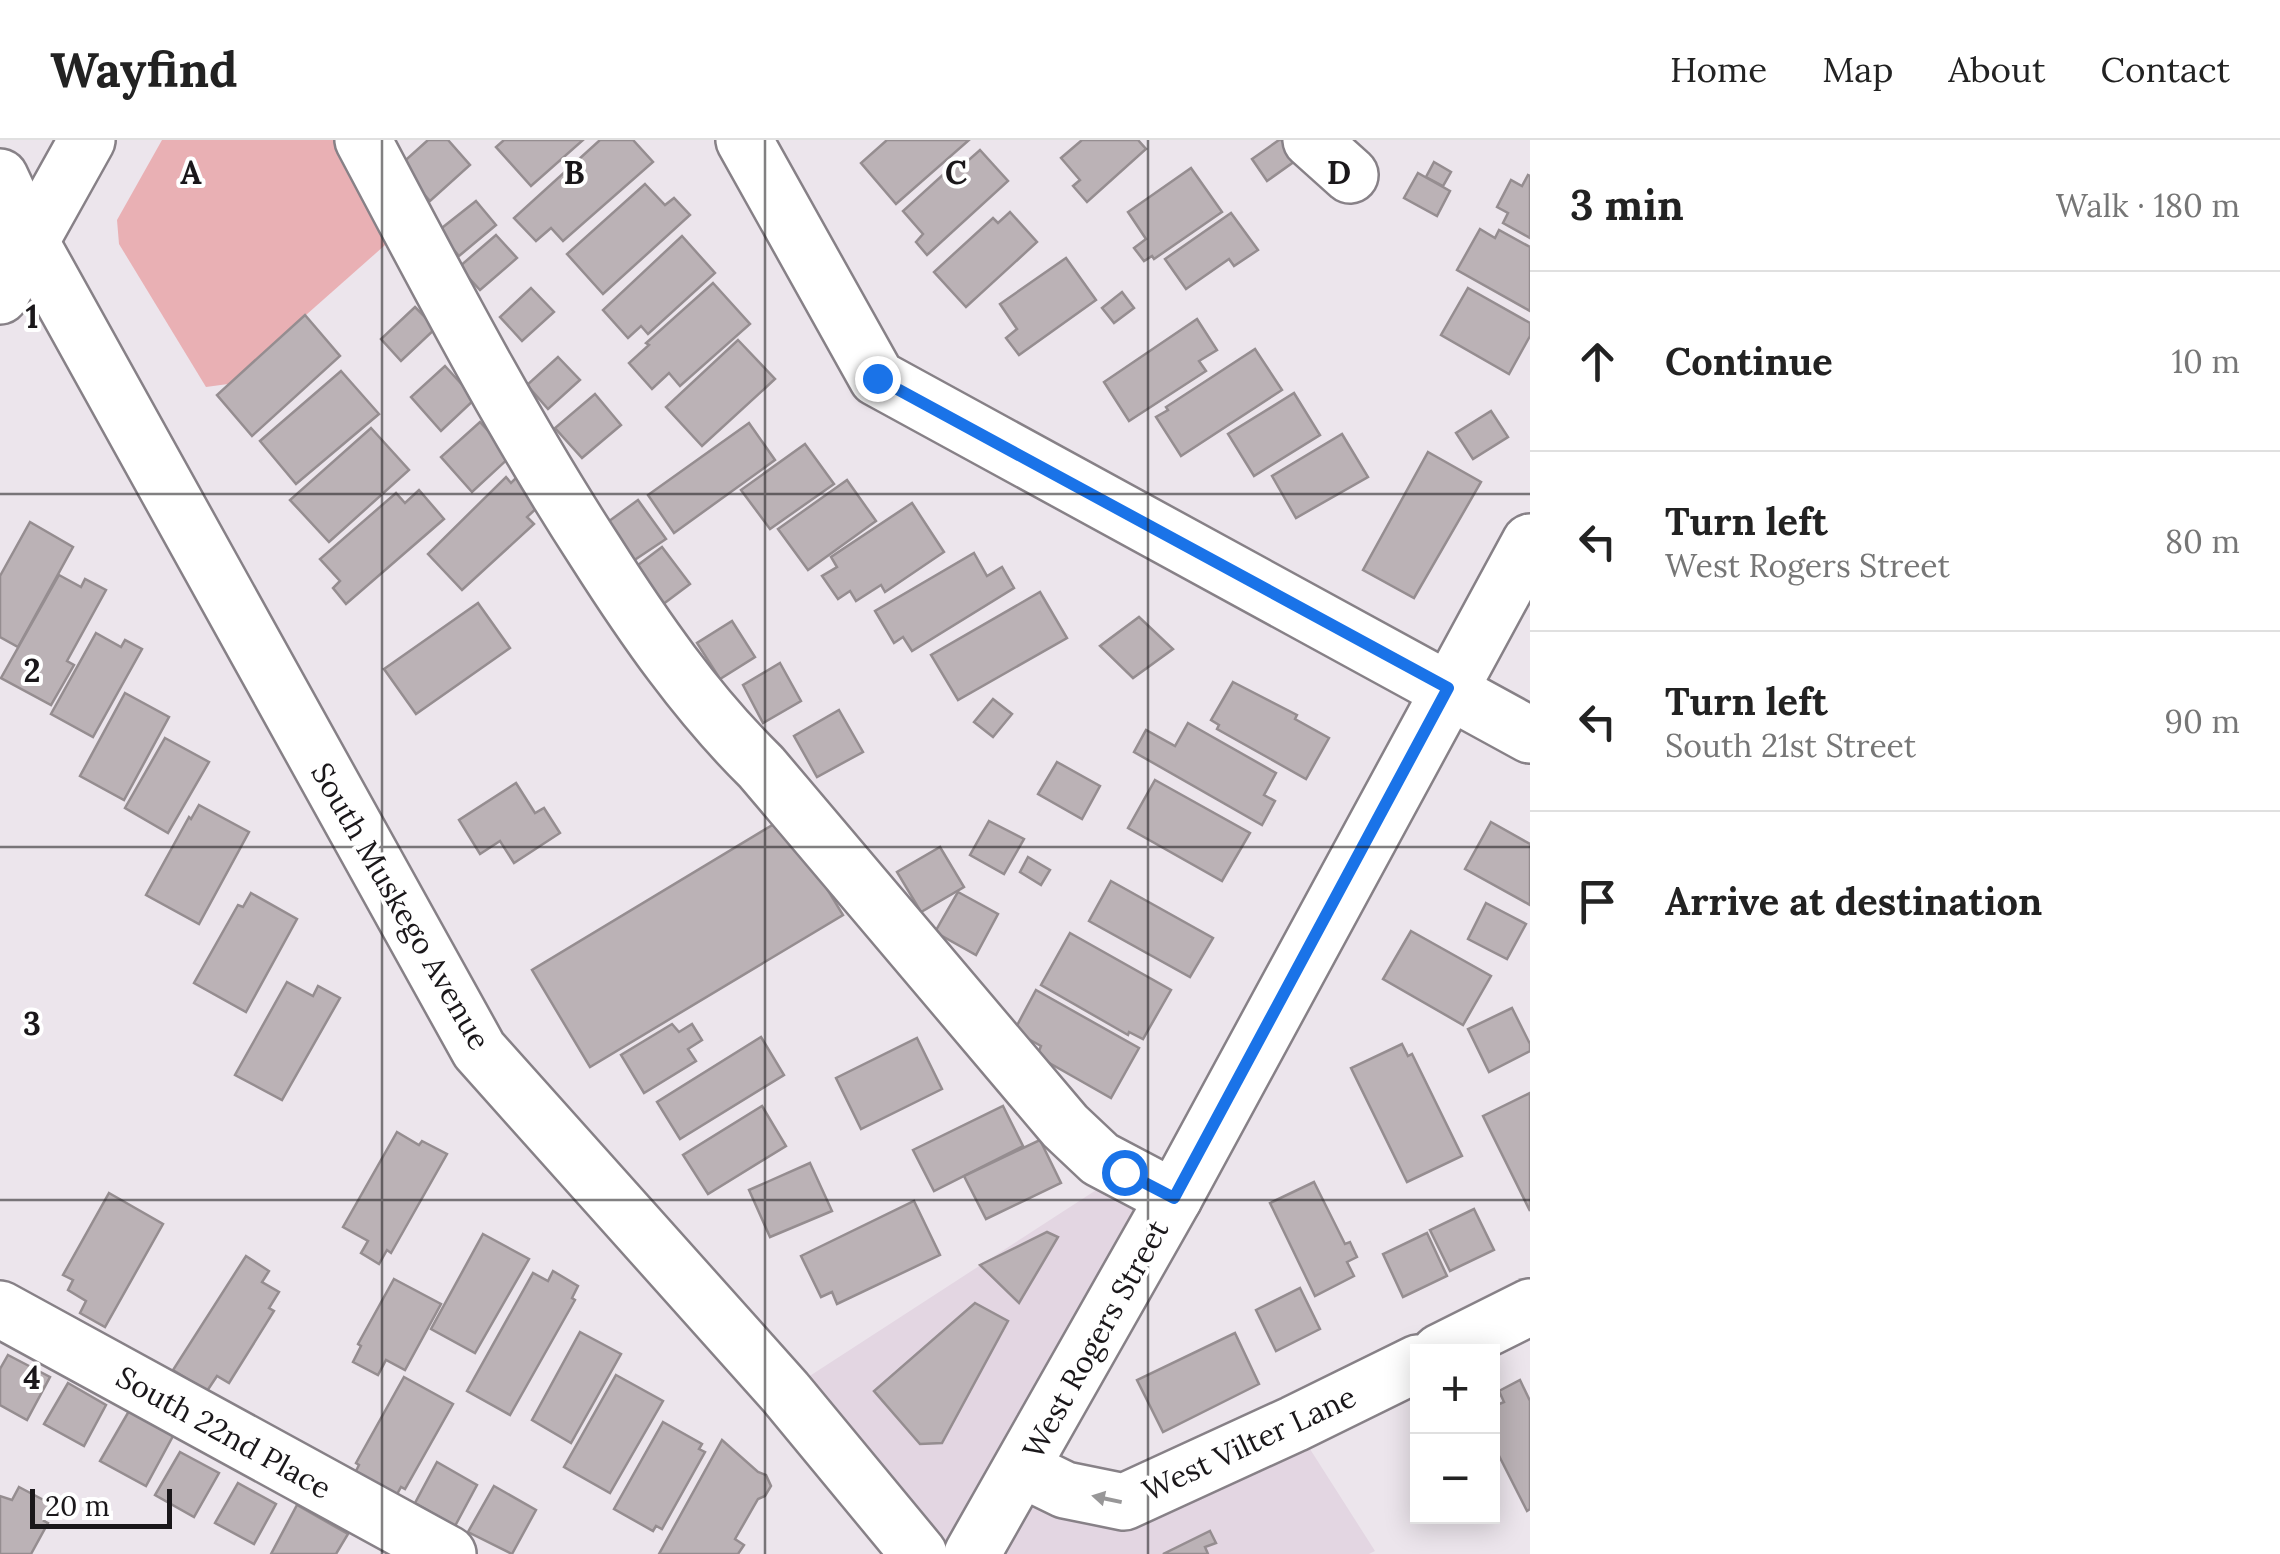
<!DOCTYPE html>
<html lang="en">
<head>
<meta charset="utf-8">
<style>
  body { margin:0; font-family:Lora,serif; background:#f2f2f2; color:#222 }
  .controls { position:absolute; right:30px; bottom:30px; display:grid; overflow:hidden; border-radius:0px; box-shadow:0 5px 25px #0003 }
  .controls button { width:90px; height:90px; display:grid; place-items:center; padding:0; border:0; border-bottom:2px solid #e0e0e0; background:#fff; color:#222; font:50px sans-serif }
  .scale { position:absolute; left:30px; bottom:25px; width:142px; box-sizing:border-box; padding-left:10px; border:5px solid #1a171a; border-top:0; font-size:28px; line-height:35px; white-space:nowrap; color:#1a171a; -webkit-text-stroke:8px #fff; paint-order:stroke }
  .stop { position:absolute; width:30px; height:30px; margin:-22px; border:8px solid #1a73e8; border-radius:50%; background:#fff }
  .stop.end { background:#1a73e8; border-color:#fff; box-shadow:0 2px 10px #0008 }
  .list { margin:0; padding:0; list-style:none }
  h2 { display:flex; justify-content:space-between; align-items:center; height:130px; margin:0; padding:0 40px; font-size:42px }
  h2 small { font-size:32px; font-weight:400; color:#767676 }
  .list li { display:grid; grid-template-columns:65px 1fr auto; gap:30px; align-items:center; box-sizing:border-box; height:180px; padding:0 40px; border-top:2px solid #e0e0e0 }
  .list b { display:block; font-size:38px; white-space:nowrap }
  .list p { margin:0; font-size:32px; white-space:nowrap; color:#767676 }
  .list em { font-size:32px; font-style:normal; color:#767676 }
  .icon { flex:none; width:55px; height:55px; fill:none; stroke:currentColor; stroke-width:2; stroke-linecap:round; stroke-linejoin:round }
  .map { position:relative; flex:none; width:1530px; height:1414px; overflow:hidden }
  header { display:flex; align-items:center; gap:60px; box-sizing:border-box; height:140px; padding:0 50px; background:#fff; border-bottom:2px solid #e0e0e0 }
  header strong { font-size:48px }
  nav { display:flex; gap:55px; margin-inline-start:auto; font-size:35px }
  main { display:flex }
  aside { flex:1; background:#fff }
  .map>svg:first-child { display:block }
  .built { fill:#e3d6e2 }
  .green { fill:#e9b0b4 }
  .building { fill:#bbb2b6; stroke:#958d90; stroke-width:2.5 }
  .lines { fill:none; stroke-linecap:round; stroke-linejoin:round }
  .minor-casing { stroke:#878187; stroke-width:60 }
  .minor { stroke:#fff; stroke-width:55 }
  .oneway { fill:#989798 }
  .route { stroke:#1a73e8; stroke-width:12 }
  .grid { fill:none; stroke:#1a171a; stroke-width:2.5; stroke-opacity:0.55 }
  .labels { text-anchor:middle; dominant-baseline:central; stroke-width:8; stroke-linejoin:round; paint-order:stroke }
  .street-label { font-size:30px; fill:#1a171a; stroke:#fff }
  .grid-label { font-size:32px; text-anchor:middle; font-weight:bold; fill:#1a171a; stroke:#fff; stroke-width:8; stroke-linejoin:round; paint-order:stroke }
</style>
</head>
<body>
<header>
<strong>Wayfind</strong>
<nav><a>Home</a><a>Map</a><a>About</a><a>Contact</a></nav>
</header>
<main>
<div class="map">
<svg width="1530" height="1414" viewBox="0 0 1530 1414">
  <rect width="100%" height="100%" fill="#ece5ec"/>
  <polygon class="built" points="1124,1032 1174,1058 1023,1329 1065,1350 1294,1284 1375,1411 1369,1414 919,1414 785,1252"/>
  <polygon class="green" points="162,0 340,0 393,98 228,244 206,247 119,104 117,80"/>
  <g class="building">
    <polygon points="428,0 448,0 470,25 430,61 399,26"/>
    <polygon points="504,0 583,0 531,46 496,7"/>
    <polygon points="600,0 633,0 653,22 563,101 551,88 536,101 514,78"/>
    <polygon points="887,0 969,0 896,64 861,23"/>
    <polygon points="1082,0 1138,0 1146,9 1087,62 1073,46 1080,40 1061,18"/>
    <polygon points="1279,0 1295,0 1305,14 1267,41 1252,19"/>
    <polygon points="980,10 1008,41 927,115 916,102 923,94 903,71 958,21 962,26"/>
    <polygon points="1434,22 1451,32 1443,46 1426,37"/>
    <polygon points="1191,28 1222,72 1154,119 1152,116 1144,121 1134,108 1146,99 1128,72"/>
    <polygon points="1418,33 1450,51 1437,76 1404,58"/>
    <polygon points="1528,35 1530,36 1530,98 1503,83 1508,73 1497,67 1511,40 1522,46"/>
    <polygon points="645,44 665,65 674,58 690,75 603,154 567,114"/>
    <polygon points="476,61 496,85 459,116 438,91"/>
    <polygon points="1010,72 1037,102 966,167 934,132 993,78 998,83"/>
    <polygon points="1231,73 1258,110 1234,126 1229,119 1186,149 1165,119"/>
    <polygon points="1480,89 1495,98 1499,90 1530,107 1530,171 1457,130"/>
    <polygon points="496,95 517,118 480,150 459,127"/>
    <polygon points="682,96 715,133 648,194 641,186 628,198 603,170"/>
    <polygon points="1066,118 1096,160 1019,215 1006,198 1017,189 1000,164"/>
    <polygon points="713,143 750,184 680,246 669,233 652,249 629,223 649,205 646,203"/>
    <polygon points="531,148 554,172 522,201 500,177"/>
    <polygon points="1468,148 1530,183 1530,196 1509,234 1441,195"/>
    <polygon points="1122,152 1134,168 1114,183 1102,168"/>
    <polygon points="415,167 436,188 401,221 381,199"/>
    <polygon points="305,175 340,216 252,296 217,255"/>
    <polygon points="1197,179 1217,210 1199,221 1206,231 1129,281 1104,242"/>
    <polygon points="738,200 775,239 702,306 666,267"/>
    <polygon points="1255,209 1282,250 1181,316 1156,277 1168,270 1166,267"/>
    <polygon points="558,217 580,240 548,269 527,245"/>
    <polygon points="445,226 475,259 441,291 411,257"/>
    <polygon points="341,231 379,274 296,344 260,301"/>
    <polygon points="1294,253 1320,295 1254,336 1228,294"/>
    <polygon points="595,254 621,285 582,318 555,288"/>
    <polygon points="1491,271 1508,297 1473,319 1456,293"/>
    <polygon points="480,282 511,316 472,352 441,317"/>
    <polygon points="749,283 775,320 674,393 648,355"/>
    <polygon points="371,288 409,330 329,402 290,360"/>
    <polygon points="1342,294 1368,337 1296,378 1272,336"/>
    <polygon points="805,304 834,344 770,389 741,350"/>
    <polygon points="1428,312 1481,342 1414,458 1363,430"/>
    <polygon points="506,337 511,343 516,338 541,364 527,377 534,384 462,450 428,414"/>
    <polygon points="847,340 876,381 808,430 778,389"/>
    <polygon points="419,350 444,379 346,464 333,448 340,441 320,419 396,353 405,363"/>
    <polygon points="638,360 666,399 627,425 601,387"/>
    <polygon points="912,363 944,412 885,452 881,445 856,461 850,451 838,459 822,436 837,427 831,417"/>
    <polygon points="30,382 73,407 18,507 0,497 0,436"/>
    <polygon points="662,407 690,444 654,471 626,434"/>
    <polygon points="974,413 987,436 1002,427 1014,448 912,511 903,497 894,503 875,471"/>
    <polygon points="59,435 81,447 85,439 106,450 67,521 74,525 51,565 1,538"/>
    <polygon points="1040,452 1067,498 958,560 931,515"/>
    <polygon points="478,463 510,508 416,574 384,529"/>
    <polygon points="1139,477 1173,509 1133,538 1100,506"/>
    <polygon points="732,481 755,517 720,539 697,503"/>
    <polygon points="96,493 121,507 125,500 142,509 93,597 51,574"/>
    <polygon points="780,523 801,561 763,583 743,545"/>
    <polygon points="1233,542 1297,575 1295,579 1329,598 1306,639 1217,589 1219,585 1211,580"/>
    <polygon points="125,553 169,577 124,660 80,636"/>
    <polygon points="993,559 1012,574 993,597 974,582"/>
    <polygon points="839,570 863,612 817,637 794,596"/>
    <polygon points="1188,583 1276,633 1264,655 1275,661 1262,685 1134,612 1146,590 1175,606"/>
    <polygon points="165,598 209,622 168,693 125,668"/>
    <polygon points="1057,622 1100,646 1082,679 1038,654"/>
    <polygon points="1155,640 1250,693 1222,741 1128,688"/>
    <polygon points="516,643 535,673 544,668 560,693 514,723 500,701 480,714 459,680"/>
    <polygon points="199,665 249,692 199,784 146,755 189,677 191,679"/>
    <polygon points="784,678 843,775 590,927 532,830"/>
    <polygon points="989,681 1024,699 1004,734 970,715"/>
    <polygon points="1491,682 1530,704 1530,765 1465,729"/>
    <polygon points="940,707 964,747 921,772 897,732"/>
    <polygon points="1028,717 1050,730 1041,745 1020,732"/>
    <polygon points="1111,741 1213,798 1190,837 1089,781"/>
    <polygon points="958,752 998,774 976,815 935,792"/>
    <polygon points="251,753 297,779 246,872 194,843 238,765 243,767"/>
    <polygon points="1486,763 1526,784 1507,819 1468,799"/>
    <polygon points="1411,791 1491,836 1463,885 1383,839"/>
    <polygon points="1070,793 1171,850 1143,899 1129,892 1128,895 1041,845"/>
    <polygon points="287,842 313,856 318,846 340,858 282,960 235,935"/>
    <polygon points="1036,850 1139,908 1111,958 1037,916 1041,906 1014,891"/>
    <polygon points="1512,868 1530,904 1530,911 1489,932 1468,889"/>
    <polygon points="672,884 679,892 692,884 702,900 688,909 696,921 644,953 621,915"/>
    <polygon points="761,897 784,935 680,999 657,962"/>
    <polygon points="917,898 942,949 861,989 836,938"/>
    <polygon points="1402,904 1408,916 1412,914 1462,1016 1407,1042 1351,928"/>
    <polygon points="1530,953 1530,1071 1483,976"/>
    <polygon points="762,966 786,1006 708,1054 683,1015"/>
    <polygon points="1003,966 1023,1006 934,1051 913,1010"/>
    <polygon points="397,992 419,1005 422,1001 447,1014 391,1113 387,1110 379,1124 361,1113 368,1101 343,1087"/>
    <polygon points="1040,1000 1061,1043 986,1079 964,1036"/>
    <polygon points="810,1023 832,1071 770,1097 749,1050"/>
    <polygon points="1314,1042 1345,1104 1350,1102 1357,1117 1347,1122 1354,1136 1315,1156 1270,1063"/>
    <polygon points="109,1053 163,1084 105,1187 80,1173 86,1161 68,1150 73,1140 63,1135"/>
    <polygon points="914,1061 940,1115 837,1164 832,1152 821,1157 801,1116"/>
    <polygon points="1474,1069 1494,1110 1450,1131 1430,1090"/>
    <polygon points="1047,1092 1058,1097 1019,1163 980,1125"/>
    <polygon points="1427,1093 1447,1136 1403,1157 1383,1114"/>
    <polygon points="483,1094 529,1119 475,1213 431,1189"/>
    <polygon points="246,1116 269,1131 262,1142 279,1152 269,1168 274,1171 229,1243 217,1236 207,1251 173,1230"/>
    <polygon points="553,1131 578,1146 572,1158 575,1160 510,1275 467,1251 533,1133 548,1141"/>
    <polygon points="394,1139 441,1164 405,1230 386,1220 378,1235 353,1222 361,1206 358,1204"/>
    <polygon points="1300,1148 1320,1189 1276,1211 1256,1170"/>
    <polygon points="975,1163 1008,1181 942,1303 920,1304 874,1251"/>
    <polygon points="580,1192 621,1214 571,1303 532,1280"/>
    <polygon points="1235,1193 1259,1244 1163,1292 1137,1240"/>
    <polygon points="8,1215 50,1237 27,1280 0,1265 0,1229"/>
    <polygon points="616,1235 663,1261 610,1353 564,1327"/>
    <polygon points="404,1237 453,1264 405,1349 401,1347 396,1356 355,1333 359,1325 356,1323"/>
    <polygon points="1520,1240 1530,1261 1530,1369 1527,1371 1492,1302 1492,1267 1504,1262 1499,1251"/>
    <polygon points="68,1243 106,1265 84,1306 44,1284"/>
    <polygon points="129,1271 173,1296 146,1346 100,1321"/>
    <polygon points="663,1282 702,1304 699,1309 705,1312 662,1389 656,1386 653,1391 614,1369"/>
    <polygon points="722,1300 758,1332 766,1335 771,1346 765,1356 758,1359 735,1399 744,1405 738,1414 659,1414"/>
    <polygon points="180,1312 219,1333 194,1377 155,1355"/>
    <polygon points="437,1322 477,1345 455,1386 415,1363"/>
    <polygon points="238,1343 276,1364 254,1404 215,1383"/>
    <polygon points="494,1346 536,1370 512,1414 468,1392"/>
    <polygon points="19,1347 53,1365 44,1381 48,1383 31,1414 0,1414 0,1356 12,1360"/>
    <polygon points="297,1365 348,1394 336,1414 271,1414"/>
    <polygon points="1210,1391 1216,1403 1205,1407 1208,1414 1163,1414"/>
  </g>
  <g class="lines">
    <defs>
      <g id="minor">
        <path d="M363,0c74,139 146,279 232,411 49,77 101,152 166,216l304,359 35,33 74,39"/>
        <polyline points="744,0 877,238 1530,595"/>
        <polyline points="1311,0 1350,35"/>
        <polyline points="0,37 30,101 479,910 785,1252 919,1414"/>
        <polyline points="0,156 87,0"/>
        <polyline points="0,1169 448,1414"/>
        <polyline points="1440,1212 1530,1167"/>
        <polyline points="1022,1329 1065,1350 1124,1362 1294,1284 1418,1223"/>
        <polyline points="972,1414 1174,1058 1530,402"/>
      </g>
    </defs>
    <use href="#minor" class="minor-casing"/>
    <use href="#minor" class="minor"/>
  </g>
  <defs><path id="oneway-solid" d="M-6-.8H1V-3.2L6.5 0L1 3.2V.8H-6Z" transform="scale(2.5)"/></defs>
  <use class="oneway" href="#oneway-solid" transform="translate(1107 1359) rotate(-168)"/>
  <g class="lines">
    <polyline class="route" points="877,238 1448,548 1174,1058 1124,1032"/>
  </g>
  <path class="grid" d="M382,0v1414M765,0v1414M1148,0v1414M0,354h1530M0,707h1530M0,1060h1530"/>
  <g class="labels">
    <g class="street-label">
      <text transform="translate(401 766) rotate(60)">South Muskego Avenue</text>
      <text transform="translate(1095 1199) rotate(-61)">West Rogers Street</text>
      <text transform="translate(224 1292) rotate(29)">South 22nd Place</text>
      <text transform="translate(1249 1303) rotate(-25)">West Vilter Lane</text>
    </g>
  </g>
  <g class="grid-label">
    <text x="191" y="44">A</text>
    <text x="574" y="44">B</text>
    <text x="956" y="44">C</text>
    <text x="1339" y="44">D</text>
    <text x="32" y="188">1</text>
    <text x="32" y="542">2</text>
    <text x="32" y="895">3</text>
    <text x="32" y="1249">4</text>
  </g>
</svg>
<div class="controls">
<button>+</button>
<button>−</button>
</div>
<div class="scale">20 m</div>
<div class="stop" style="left:1124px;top:1032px"></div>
<div class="stop end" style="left:877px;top:238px"></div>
</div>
<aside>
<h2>3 min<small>Walk · 180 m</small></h2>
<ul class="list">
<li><svg class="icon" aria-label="ahead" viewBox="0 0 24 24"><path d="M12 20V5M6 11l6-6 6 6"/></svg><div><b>Continue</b></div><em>10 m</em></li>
<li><svg class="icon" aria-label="left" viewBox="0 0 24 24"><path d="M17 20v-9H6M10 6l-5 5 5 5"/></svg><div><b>Turn left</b><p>West Rogers Street</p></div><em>80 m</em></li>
<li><svg class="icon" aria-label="left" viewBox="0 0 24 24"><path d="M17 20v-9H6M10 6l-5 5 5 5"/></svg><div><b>Turn left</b><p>South 21st Street</p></div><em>90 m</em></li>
<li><svg class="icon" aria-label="arrive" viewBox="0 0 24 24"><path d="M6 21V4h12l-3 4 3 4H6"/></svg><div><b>Arrive at destination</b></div></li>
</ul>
</aside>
</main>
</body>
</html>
